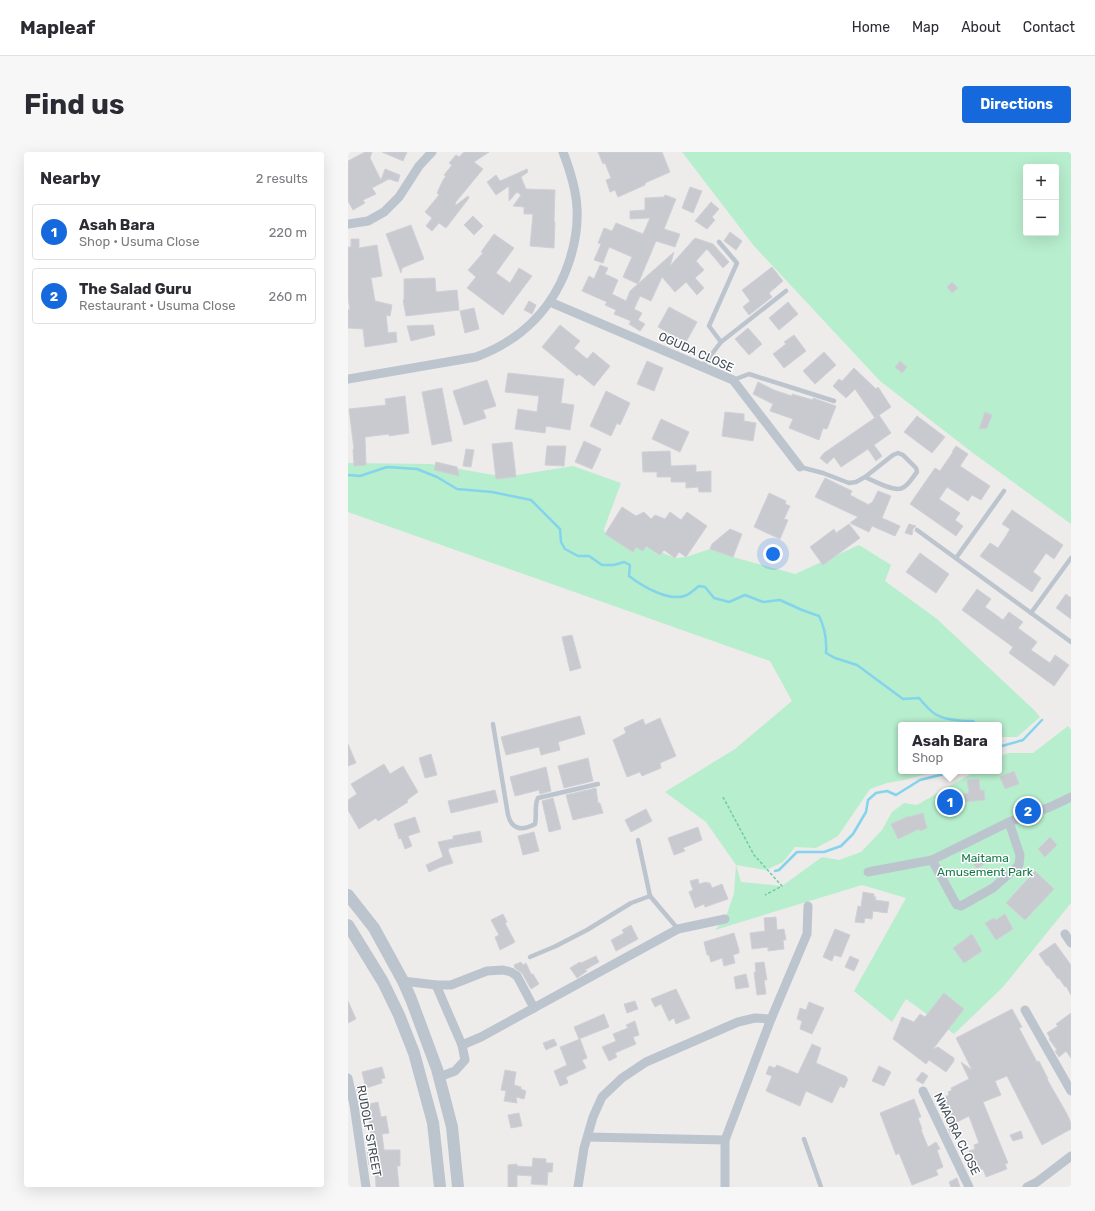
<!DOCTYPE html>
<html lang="en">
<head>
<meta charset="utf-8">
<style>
  body { margin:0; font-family:Rubik,sans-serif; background:#f7f7f7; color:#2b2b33 }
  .controls { position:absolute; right:12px; top:12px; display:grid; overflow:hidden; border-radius:4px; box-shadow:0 4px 16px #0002 }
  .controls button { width:36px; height:36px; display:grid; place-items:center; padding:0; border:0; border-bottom:1px solid #e1e1e2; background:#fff; color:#2b2b33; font:20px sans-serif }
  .you { position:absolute; left:425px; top:402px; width:14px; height:14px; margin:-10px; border:3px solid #fff; border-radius:50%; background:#1a73e8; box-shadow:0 0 0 6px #1a73e833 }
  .badge { display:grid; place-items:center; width:26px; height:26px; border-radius:50%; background:#1669dd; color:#fff; font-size:13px; font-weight:700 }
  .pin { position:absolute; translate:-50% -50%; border:2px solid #fff; box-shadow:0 1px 4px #0006 }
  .popup { position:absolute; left:550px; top:570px; width:104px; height:52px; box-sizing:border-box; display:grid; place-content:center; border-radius:4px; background:#fff; filter:drop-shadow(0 1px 3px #0005); font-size:13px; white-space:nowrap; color:#7c7c81 }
  .popup b { font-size:15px; color:#2b2b33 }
  .popup::after { content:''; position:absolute; left:50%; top:100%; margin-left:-8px; border:8px solid transparent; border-top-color:#fff }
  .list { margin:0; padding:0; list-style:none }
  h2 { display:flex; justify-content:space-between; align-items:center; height:52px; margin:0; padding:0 16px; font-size:17px }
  h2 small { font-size:13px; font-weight:400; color:#7c7c81 }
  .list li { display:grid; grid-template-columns:26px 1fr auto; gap:12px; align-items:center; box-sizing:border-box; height:56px; margin:0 8px 8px; padding:0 8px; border:1px solid #e1e1e2; border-radius:4px }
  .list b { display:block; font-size:15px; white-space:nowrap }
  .list p { margin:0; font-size:13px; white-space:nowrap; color:#7c7c81 }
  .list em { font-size:13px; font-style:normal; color:#7c7c81 }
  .map { position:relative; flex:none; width:723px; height:1035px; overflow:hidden; border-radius:4px }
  header { display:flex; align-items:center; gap:24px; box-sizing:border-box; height:56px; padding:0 20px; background:#fff; border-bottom:1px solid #e1e1e2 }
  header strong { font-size:19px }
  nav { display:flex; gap:22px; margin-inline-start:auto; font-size:14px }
  .intro { display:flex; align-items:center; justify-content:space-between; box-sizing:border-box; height:96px; padding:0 24px }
  h1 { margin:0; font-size:28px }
  .button { padding:10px 18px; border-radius:4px; background:#1669dd; color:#fff; font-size:14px; font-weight:700 }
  main { display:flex; gap:24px; padding:0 24px }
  aside { flex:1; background:#fff; border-radius:4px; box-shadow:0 4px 16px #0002 }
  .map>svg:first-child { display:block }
  .green { fill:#b7eecd; fill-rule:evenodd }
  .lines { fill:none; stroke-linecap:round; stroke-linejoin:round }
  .stream { stroke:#83d4ec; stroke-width:2.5 }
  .building { fill:#c8cad0; stroke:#cfd1d7 }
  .path { stroke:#6fcca0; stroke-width:1.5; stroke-dasharray:3 2; stroke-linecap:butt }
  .service { stroke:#bcc5ce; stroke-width:4.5 }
  .minor { stroke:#bcc5ce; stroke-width:9 }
  .tertiary { stroke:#bcc5ce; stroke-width:12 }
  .labels { text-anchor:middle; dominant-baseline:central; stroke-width:3; stroke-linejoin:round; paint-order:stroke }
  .street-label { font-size:12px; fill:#444e58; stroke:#fff }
  .park-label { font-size:12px; fill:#157949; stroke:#fff }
</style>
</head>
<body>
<header>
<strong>Mapleaf</strong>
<nav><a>Home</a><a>Map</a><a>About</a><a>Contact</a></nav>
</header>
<div class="intro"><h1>Find us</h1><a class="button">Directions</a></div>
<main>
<aside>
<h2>Nearby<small>2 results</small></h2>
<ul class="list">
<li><span class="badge">1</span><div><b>Asah Bara</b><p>Shop · Usuma Close</p></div><em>220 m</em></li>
<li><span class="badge">2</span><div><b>The Salad Guru</b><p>Restaurant · Usuma Close</p></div><em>260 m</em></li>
</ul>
</aside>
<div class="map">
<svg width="723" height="1035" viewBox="0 0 723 1035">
  <rect width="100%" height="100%" fill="#eeebeb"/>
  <g class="green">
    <path d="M334,0h389v372l-98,-71 -93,-72 -126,-135zM678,15h30v66h-30z"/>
    <polygon points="0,311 83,312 157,325 225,314 273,331 256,377 257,382 288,395 298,394 327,406 338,405 362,397 385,405 447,422 511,393 543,413 537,429 589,467 686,558 692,565 669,585 651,585 651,573 553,573 553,619 582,619 578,622 556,628 539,631 522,637 490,684 468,696 447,695 435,710 418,718 388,713 393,730 434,734 474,705 491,708 513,700 534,678 544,660 556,651 569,653 628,619 651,619 651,604 661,601 685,601 720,574 723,578 723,751 655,835 606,882 558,847 544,870 506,839 558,746 514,733 367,778 377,767 386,742 388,713 358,670 317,640 387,597 444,549 422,509 0,360"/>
  </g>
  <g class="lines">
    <g class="stream">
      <path d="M0,323l12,1 27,-9 30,2 20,8 20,12 35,3 39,8 29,29 1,13 4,7 13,7h11l13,9h12l10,-3 6,3 -1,11c13,10 41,27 58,19 4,-2 8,-6 12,-9l6,1 9,11 15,4 16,-7 18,7 17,-2 22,10 17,6c6,12 8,23 7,37l9,5 22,7 46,34 16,-1c5,6 10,12 16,16 10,6 27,7 38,7l3,4"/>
      <polyline points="651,593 654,594 675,588 694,568"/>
      <polyline points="427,719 431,718 449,700 476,700 493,694 505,682 518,660 520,648 528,641 539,639 548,643 572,628 596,622 599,619"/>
    </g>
  </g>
  <g class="building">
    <polygon points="17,0 24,0 22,6 33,28 37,17 52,23 50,30 41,27 24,36 28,42 15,48 17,51 5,58 0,49 0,9"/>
    <polygon points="34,0 59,0 55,9"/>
    <polygon points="116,0 141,0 126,10 135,17 107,51 108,53 120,44 121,46 98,76 91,71 84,79 78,74 84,66 77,60 91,43 89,41 95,28 98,24 96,23 104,13 101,11 108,3 111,5"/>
    <polygon points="250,0 314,0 322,20 297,31 297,33 270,45 267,38 262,40 258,28 263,26 257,11 255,12"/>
    <polygon points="179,17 180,20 173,25 178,37 207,38 206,70 207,70 206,96 182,94 185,62 176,62 176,55 165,54 173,43 169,40 161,49 161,34 148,43 139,30 148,23 152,29"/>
    <polygon points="342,35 354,39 345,61 334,56"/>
    <polygon points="317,43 328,47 316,77 332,82 327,95 308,89 290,132 275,125 284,105 261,95 255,111 246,108 253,92 250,91 256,76 264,79 268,71 295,82 302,66 282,67 282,59 297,58 297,46 316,45"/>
    <polygon points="363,50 371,57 364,65 367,68 359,77 347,69"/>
    <polygon points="125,64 135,74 126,83 116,73"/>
    <polygon points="63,73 76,107 54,116 53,121 38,82"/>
    <polygon points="382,80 394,89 388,98 376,89"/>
    <polygon points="146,82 166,96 148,121 162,131 171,116 184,124 155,163 119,136 128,125 120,118 135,101 133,100"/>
    <polygon points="347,86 365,92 381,110 375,116 359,97 348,109 356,118 347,126 356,136 349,143 338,130 327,140 314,125 303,149 292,144 286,157 294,161 290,168 297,172 292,179 281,172 283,169 266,162 268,158 257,153 259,150 234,139 241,124 246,127 252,113 260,116 257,122 270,128 264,142 278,149 282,139 326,100 322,114"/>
    <polygon points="3,87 11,87 11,96 29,93 34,124 23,126 27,149 44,153 42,164 38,163 40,181 48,180 49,190 17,195 15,177 0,176 0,157 2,158 0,146 0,95 3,95"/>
    <polygon points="424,115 435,129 421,141 424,145 401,163 395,155 402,149 394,138"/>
    <polygon points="87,126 88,140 109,138 111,158 58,164 55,148 56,148 56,127"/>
    <polygon points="604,130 610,136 604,141 599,135"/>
    <polygon points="181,149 188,153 184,162 176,158"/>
    <polygon points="440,150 450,162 431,178 421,166"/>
    <polygon points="321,155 349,170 338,190 310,175"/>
    <polygon points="126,156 131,177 117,181 112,159"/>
    <polygon points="85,173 87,183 63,189 59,174"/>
    <polygon points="212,173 232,189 226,196 239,207 245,200 262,214 246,234 231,222 229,224 194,195"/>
    <polygon points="400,176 414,192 401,203 387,187"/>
    <polygon points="446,183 458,199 436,216 425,202 438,192 436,190"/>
    <polygon points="476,200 488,213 467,232 455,219"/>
    <polygon points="299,209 315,216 306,239 289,232"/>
    <polygon points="552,209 559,215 554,221 547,215"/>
    <polygon points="506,216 528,237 530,235 543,255 527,266 507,237 498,246 485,234 491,227 494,229"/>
    <polygon points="160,221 216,227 213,251 226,253 222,278 198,274 197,281 167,277 170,257 189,260 191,244 157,240"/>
    <polygon points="139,228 148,254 135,258 138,266 116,273 105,239"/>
    <polygon points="410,230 426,238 444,244 444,242 465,248 465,246 488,254 479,277 475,276 471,288 441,276 445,267 422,259 425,252 405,242"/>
    <polygon points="94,236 104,289 84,293 74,240"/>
    <polygon points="258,239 282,251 272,273 269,271 263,284 242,274"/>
    <polygon points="57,244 61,281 41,284 41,282 17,285 18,313 6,314 5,297 6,297 1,257 38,253 37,247"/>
    <polygon points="377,260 396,262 396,269 408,271 405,289 374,284"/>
    <polygon points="637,260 644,263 639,276 631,277"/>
    <polygon points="531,263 543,281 526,293 534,304 528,309 520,297 493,315 486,305 479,312 472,306 476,301"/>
    <polygon points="569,264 597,285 584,301 556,280"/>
    <polygon points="313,267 341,280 332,300 304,287"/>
    <polygon points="236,289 253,297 244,317 227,310"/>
    <polygon points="164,290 168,325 148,327 144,292"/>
    <polygon points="199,294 218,294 216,314 197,313"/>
    <polygon points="608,294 620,302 612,314 642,334 633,348 624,343 620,349 599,335 591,347 612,361 607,368 615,374 608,384 562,352 587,316 592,319 605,300 604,300"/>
    <polygon points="118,297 126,298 123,315 115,314"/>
    <polygon points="322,299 323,314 348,313 348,320 363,319 363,340 351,340 350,335 338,336 338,330 323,330 323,325 309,325 309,320 295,320 294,300"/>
    <polygon points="88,310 109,315 111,324 86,318"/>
    <polygon points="477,326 504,339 502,343 521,353 522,351 524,351 530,339 543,344 534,366 552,374 547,384 524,374 521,380 502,371 510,365 467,345"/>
    <polygon points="421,341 438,349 437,352 442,354 436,367 440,368 432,387 406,375"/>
    <polygon points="274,355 288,364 296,360 303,367 307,363 317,367 322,360 333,368 339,360 359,374 338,405 331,400 327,406 316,398 312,403 298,394 295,399 288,395 285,400 257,382"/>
    <polygon points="664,358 715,393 706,407 698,401 685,420 693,426 684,440 632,404 642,391 650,396 658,384 662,377 654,372"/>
    <polygon points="501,372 512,386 475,413 462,395 486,377 488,381"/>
    <polygon points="561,372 568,374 565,377 564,383 557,381"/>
    <polygon points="382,377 394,382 385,405 362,397 364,392"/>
    <polygon points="572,401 601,422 588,441 558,420"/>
    <polygon points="629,437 643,447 637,455 655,468 661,460 675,470 670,476 689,490 683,498 702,511 707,503 721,513 706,534 661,501 665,495 614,458"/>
    <polygon points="718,442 723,446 723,467 708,456"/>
    <polygon points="224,483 233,516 222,519 214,485"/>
    <polygon points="232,564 237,582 210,590 212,598 193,603 191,595 158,603 153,585"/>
    <polygon points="312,566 328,604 312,611 313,616 294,624 292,620 279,625 265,588 278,581 276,576 295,567 297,573"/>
    <polygon points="0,592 8,611 0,614"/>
    <polygon points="83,602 89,623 77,626 71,606"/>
    <polygon points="240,606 245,629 216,636 210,614"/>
    <polygon points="36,612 42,622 55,614 70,640 59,648 60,650 30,669 28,666 11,677 0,658 0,648 9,642 3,632"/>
    <polygon points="198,615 203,639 192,642 191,638 167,644 162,625"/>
    <polygon points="666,619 671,632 657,637 652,625"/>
    <polygon points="631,627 632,638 636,638 637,648 615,650 599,661 591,648 604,639 607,643 621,641 619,628"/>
    <polygon points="248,636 250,651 252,651 255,661 225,668 218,643"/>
    <polygon points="147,638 150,650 103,661 100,649"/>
    <polygon points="205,646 213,677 201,680 194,649"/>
    <polygon points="298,657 304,669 283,680 277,668"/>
    <polygon points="575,661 579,676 572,679 571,677 550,687 543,672 561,664 561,665"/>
    <polygon points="67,665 72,680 60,684 64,694 57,697 53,686 51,687 46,672"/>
    <polygon points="350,675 354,688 335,696 337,699 326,703 320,686"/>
    <polygon points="132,679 134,690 101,696 101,697 100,698 105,711 92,715 81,720 78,713 95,705 90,690 105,687 105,684"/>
    <polygon points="186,680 191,699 175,703 170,684"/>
    <polygon points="702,685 709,693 697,705 690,697"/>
    <polygon points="632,706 636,712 629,717 625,711"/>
    <polygon points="687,719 706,737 677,768 658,751"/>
    <polygon points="350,727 351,732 359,730 359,731 362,731 364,736 374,732 380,747 357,755 356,752 347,756 341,740 345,738 342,729"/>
    <polygon points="515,740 526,742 526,745 528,745 527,748 541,750 539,761 525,759 524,767 517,766 516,771 507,770 510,754 513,755"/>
    <polygon points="155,762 159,770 157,771 167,790 152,798 147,785 151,783 143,768"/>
    <polygon points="657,762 665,777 648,788 637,771 646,766 648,768"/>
    <polygon points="428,765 429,778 436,777 438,788 435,788 436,797 420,799 420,795 404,797 402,781 417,779 416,766"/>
    <polygon points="283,773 290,787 268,799 263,788 276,781 274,778"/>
    <polygon points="487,777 502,783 493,805 486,803 484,809 475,805"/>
    <polygon points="386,781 391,798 391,801 385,803 387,811 376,814 374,806 363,810 361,803 359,803 356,790"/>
    <polygon points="624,782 634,799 616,811 605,796"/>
    <polygon points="707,791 723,813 723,843 718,834 717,835 711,826 710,827 700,813 699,814 691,802"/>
    <polygon points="248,804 251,810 237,818 239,819 229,826 222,816 232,810 233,811"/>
    <polygon points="502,804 511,808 506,819 497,815"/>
    <polygon points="173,810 175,813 178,811 183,822 185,822 191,832 183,837 174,821 167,816 166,813"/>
    <polygon points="416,810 419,828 416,828 418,842 409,843 406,820 408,820 407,811"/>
    <polygon points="398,822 401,835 388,837 386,825"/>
    <polygon points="328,837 342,866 328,872 326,866 321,869 313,852 307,855 303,847"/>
    <polygon points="596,841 616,857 585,897 590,895 606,906 606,909 598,920 581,908 578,912 545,887 554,865 566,870 572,862 577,865"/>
    <polygon points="0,849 8,867 0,871"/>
    <polygon points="287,849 290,857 279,861 276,852"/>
    <polygon points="461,850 476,856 464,882 452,877 454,869 449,867 452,856 458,858"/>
    <polygon points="664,857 674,875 671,876 689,910 691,909 700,927 699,927 719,962 723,971 723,977 694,993 659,924 647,929 653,943 635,950 660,1011 657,1012 659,1017 638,1025 635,1017 629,1019 621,999 627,997 626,993 631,991 621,964 603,973 593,953 599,951 596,945 601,943 600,940 604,938 603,936 621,927 613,910 624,918 608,886"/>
    <polygon points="723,861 723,906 718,899 711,905 707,899 709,898 701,887 702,886 699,881 710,874 708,872"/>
    <polygon points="256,862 261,875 231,887 226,875"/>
    <polygon points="287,869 291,883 285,885 288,892 267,901 269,905 261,909 254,895 268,889 265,882 280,876 278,873"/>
    <polygon points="206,887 209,893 198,898 195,891"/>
    <polygon points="232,887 239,906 234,908 238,916 218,925 220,931 212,934 206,919 219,913 212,895"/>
    <polygon points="464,892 473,896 468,911 499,925 498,926 500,927 496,936 492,934 484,951 458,939 452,954 418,939 424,924 418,922 421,914 427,916 429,913 450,922"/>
    <polygon points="531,914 543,920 536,934 524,929"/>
    <polygon points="34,915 37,926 33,927 34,931 18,936 14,920"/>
    <polygon points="157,918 168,920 166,933 173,935 173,937 178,939 176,947 168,945 169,951 156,949 158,939 153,938"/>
    <polygon points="574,920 580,924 575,932 568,928"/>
    <polygon points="13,933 14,952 12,953 8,934"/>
    <polygon points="566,947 573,965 570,966 574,977 573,978 580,995 588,990 592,997 589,998 595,1015 588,1018 590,1023 564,1033 551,1001 548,1003 532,961"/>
    <polygon points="30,950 33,965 38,964 41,981 34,982 36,998 52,998 52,1014 49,1014 51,1035 28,1035 27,1016 25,1016 25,1013 21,1013 19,1000 22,1000 20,984 23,983 21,965 18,965 17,953"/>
    <polygon points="171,961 174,974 163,976 160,963"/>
    <polygon points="608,973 611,979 603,983 600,976"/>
    <polygon points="673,979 675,986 665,989 662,983"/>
    <polygon points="185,1006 198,1007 198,1011 205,1011 204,1020 200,1020 199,1033 183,1032 184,1024 169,1023 169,1035 160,1035 160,1013 169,1012 169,1014 184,1015"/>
    <polygon points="609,1026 612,1035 603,1035 601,1030"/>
  </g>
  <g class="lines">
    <polyline class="path" points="375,645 406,703 434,734 417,743"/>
    <g class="service">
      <polyline points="371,90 389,111 361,174 373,190"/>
      <polyline points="354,215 373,190 438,139"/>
      <polyline points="385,228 401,222 486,249"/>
      <path d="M452,315l23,6 26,10 7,-1 9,-5 28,-22 5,-2 5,2 13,13 1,4c-4,5 -8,12 -13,15 -8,7 -30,-6 -39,-10"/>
      <polyline points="569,378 723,490"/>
      <polyline points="608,406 656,339"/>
      <polyline points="683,461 723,406"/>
      <path d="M145,572l15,91c4,15 14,16 27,9 2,-9 -1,-19 3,-26l60,-14"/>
      <polyline points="290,688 302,744 330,777"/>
      <polyline points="182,805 208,794 239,778 283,751 302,744"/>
      <polyline points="456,987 473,1035"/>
    </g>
    <g class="minor">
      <polyline points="0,72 20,69 36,60 51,45 71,14 84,0"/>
      <polyline points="202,150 385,228 452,315"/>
      <path d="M0,227l128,-22c46,-17 79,-50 94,-98 5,-16 8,-33 7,-51 -1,-19 -7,-38 -14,-56"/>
      <polyline points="584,708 607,750 609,753 613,754 645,736 671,713 672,703 661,670 702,655 723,645"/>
      <polyline points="520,720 584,708 661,670"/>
      <polyline points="717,782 723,791"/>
      <polyline points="55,829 88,833 103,833 139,819 155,818 163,820 169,824 186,856"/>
      <polyline points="88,833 114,893"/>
      <polyline points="677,858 723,939"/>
      <polyline points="91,925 107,919 117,908 114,893 133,885 330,777 377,767"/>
      <polyline points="0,926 6,953 18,1035"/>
      <polyline points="575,939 621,1035"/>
      <polyline points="240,985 377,988"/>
      <polyline points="230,1035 236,996 245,965 254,945 274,926 298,910 390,870 407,866 423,867"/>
      <polyline points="377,1035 377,988 423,867 459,782 460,754"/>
      <polyline points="679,1035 689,1030 723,1004"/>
    </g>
    <g class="tertiary">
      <polyline points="0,743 26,776 55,829 63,847 89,917 104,975 110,1035"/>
      <polyline points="0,773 35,830 51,863 66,901 85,971 92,1035"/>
    </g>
  </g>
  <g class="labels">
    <g class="street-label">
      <text transform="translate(348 200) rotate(24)">OGUDA CLOSE</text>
      <text transform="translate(21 979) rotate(80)">RUDOLF STREET</text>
      <text transform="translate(609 982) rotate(64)">NWAORA CLOSE</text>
    </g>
    <g class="park-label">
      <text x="637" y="706">Maitama<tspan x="637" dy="14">Amusement Park</tspan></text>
    </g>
  </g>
</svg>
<div class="controls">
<button>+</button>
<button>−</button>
</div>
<div class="you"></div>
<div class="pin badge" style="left:602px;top:650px">1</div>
<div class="popup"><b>Asah Bara</b>Shop</div>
<div class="pin badge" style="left:680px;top:659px">2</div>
</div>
</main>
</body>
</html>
